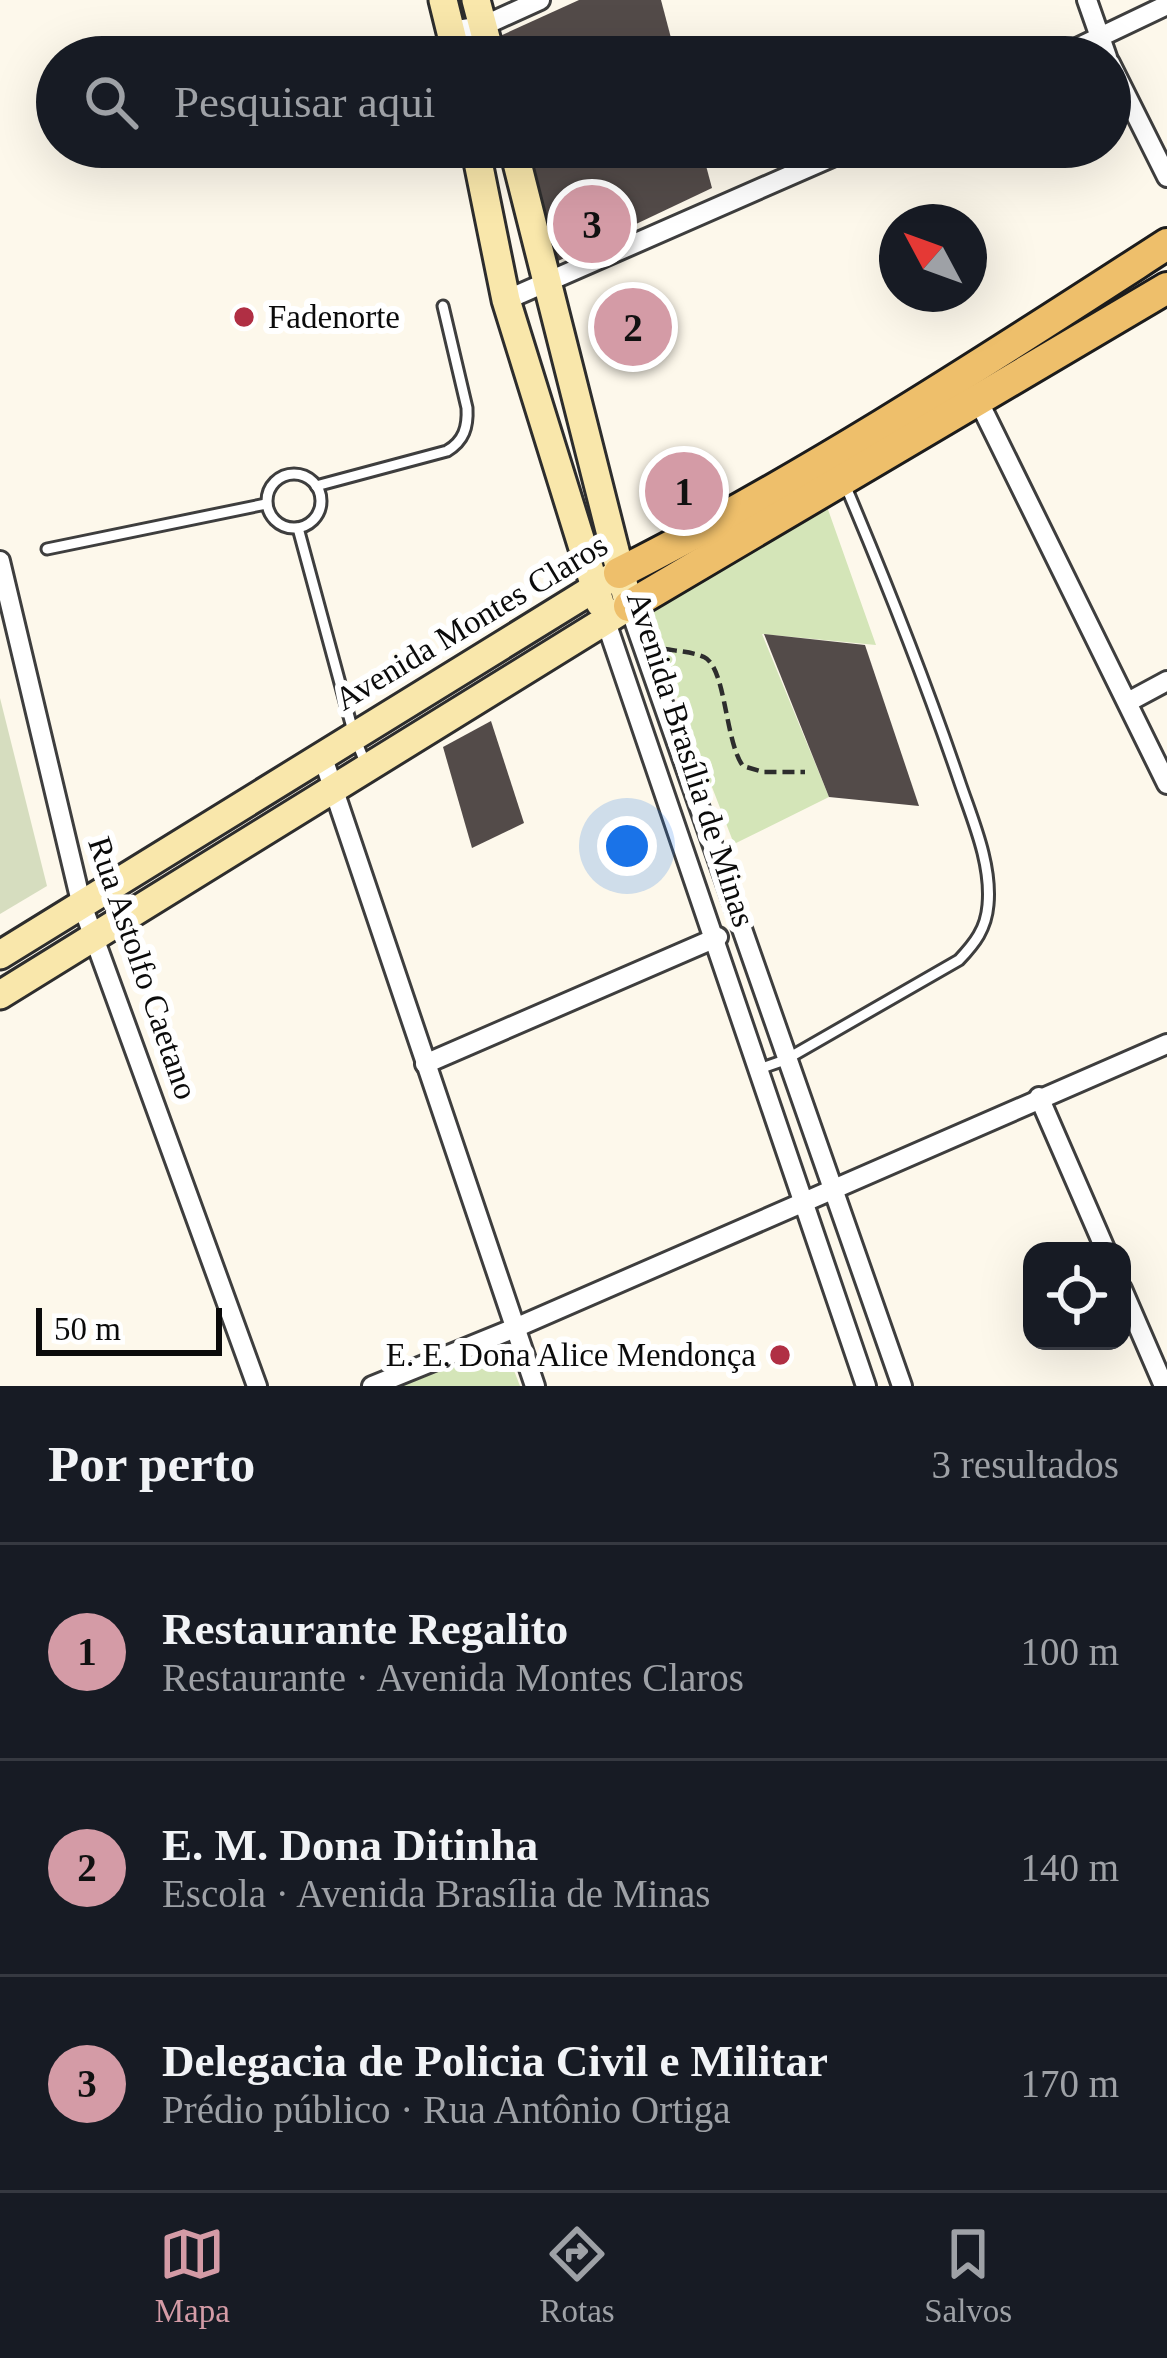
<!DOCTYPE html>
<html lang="pt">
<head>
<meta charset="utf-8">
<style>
  body { margin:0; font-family:"Times New Roman",serif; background:#20242c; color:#f1f3f6 }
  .controls { position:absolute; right:36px; bottom:36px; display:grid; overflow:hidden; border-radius:24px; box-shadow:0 12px 48px #0002 }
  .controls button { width:108px; height:108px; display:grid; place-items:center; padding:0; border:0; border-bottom:3px solid #363941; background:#171b24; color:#f1f3f6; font:60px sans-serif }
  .compass { position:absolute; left:879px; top:204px; width:108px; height:108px; border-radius:50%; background:#171b24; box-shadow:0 12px 48px #0002; rotate:311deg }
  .scale { position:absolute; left:36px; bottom:30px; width:186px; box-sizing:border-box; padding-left:12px; border:6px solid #0b0b0b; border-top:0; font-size:33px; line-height:42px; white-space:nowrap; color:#0b0b0b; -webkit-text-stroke:9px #fff; paint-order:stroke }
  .you { position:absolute; left:627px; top:846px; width:42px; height:42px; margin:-30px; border:9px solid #fff; border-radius:50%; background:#1a73e8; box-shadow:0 0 0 18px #1a73e833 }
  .badge { display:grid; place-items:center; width:78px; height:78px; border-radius:50%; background:#d49ba6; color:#111; font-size:39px; font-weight:700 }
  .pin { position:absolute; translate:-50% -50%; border:6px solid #fff; box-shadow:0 3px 12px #0006 }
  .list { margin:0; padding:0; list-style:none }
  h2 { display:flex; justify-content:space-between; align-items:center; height:156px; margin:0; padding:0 48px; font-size:51px }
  h2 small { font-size:39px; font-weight:400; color:#9ea1a6 }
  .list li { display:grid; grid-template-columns:78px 1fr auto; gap:36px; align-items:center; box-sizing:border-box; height:216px; padding:0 48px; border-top:3px solid #363941 }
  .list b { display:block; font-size:45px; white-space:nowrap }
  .list p { margin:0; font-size:39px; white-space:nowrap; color:#9ea1a6 }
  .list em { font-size:39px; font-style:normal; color:#9ea1a6 }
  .icon { flex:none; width:66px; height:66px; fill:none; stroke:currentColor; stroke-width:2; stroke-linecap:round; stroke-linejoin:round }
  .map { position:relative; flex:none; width:1167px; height:1386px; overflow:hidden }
  .search { position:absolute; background:#171b24; box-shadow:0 12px 48px #0002; left:36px; right:36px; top:36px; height:132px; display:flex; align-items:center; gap:30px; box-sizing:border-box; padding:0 42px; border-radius:66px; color:#9ea1a6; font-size:45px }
  .sheet { height:804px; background:#171b24 }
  nav { display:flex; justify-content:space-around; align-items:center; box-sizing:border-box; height:168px; border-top:3px solid #363941; background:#171b24; font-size:33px; color:#9ea1a6 }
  nav a { display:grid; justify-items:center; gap:6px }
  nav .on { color:#d49ba6 }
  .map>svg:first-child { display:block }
  .green { fill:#d4e5b8 }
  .cemetery { fill:#d6ddbf }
  .building { fill:#534b49 }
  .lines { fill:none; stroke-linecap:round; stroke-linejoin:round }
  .lane-casing { stroke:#3e3e3e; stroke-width:15 }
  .street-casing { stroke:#3e3e3e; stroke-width:24 }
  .secondary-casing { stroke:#2d2d2d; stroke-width:33 }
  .primary-casing { stroke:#1c1c1c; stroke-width:36 }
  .path { stroke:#2d2d2d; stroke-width:4.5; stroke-dasharray:12 6; stroke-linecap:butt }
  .lane { stroke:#fff; stroke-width:9 }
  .street { stroke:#fff; stroke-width:18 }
  .secondary { stroke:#f9e7ab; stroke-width:27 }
  .primary { stroke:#eebf6b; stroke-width:30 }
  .poi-dot { fill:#b02f44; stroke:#fff; stroke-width:4.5 }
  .labels { text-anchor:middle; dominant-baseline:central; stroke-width:12; stroke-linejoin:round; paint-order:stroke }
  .poi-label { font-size:33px; fill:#0b0b0b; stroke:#fff; text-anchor:start }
  .street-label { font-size:33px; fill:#0b0b0b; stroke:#fff }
</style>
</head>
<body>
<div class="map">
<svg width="1167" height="1386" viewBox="0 0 1167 1386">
  <rect width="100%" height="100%" fill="#fdf8eb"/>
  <g class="green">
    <polygon points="825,501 876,645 762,634 829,797 734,844 644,611"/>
    <polygon points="503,1342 520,1386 390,1386"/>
  </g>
  <polygon class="cemetery" points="0,698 47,886 0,914"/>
  <g class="building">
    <polygon points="579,0 661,0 676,57 506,57 500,36"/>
    <polygon points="529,147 701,147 712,188 558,261"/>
    <polygon points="698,466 714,489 668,518 653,493"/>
    <polygon points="764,634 865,645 919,806 829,797"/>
    <polygon points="491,721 524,823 472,848 443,747"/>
  </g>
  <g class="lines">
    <defs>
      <g id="lane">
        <circle cx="294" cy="501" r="27"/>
        <path d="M316,486l131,-35c17,-10 21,-24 20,-43l-24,-102"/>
        <polyline points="298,528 354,735 366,765"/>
        <polyline points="47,549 266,504"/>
        <path d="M756,1070l29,-10 174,-100c16,-17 27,-31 29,-55 4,-42 -16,-86 -29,-125 -34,-100 -72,-196 -113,-293"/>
      </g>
      <g id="street">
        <polyline points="1087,0 1107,57"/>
        <polyline points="451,31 483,26 540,0"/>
        <polyline points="1058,57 1167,5"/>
        <polyline points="1110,63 1167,177"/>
        <polyline points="506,300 855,147"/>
        <polyline points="976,396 1167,784"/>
        <polyline points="0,561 81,902 257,1386"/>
        <polyline points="629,606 902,1386"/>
        <polyline points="605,619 866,1386"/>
        <polyline points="1128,702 1167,681"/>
        <polyline points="322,755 535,1386"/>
        <polyline points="425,1064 718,937"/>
        <polyline points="1039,1097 1106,1251"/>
        <polyline points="1122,1289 1164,1386"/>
        <polyline points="372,1386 515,1328 1167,1044"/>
      </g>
      <g id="secondary">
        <polyline points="443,0 457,57"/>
        <polyline points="476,0 491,57"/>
        <polyline points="475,147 506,300 600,603"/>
        <polyline points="0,955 619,573"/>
        <polyline points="0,995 629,606 513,147"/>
      </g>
      <g id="primary">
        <path d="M619,573c190,-96 370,-214 548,-329"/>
        <polyline points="629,606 1167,288"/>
      </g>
    </defs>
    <use href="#lane" class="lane-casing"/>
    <use href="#street" class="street-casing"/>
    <use href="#secondary" class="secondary-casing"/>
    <use href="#primary" class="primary-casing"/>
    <path class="path" d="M665,649c12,2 28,3 39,8 22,10 21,85 39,109l20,6h42"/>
    <use href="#lane" class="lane"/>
    <use href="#street" class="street"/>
    <use href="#secondary" class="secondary"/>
    <use href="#primary" class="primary"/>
  </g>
  <g class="poi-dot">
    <circle cx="244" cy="317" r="12"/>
    <circle cx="780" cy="1355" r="12"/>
  </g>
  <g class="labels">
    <g class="poi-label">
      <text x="268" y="317">Fadenorte</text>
      <text x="756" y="1355" text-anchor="end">E. E. Dona Alice Mendonça</text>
    </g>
    <g class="street-label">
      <text transform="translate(471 622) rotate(-31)">Avenida Montes Claros</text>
      <text transform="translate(691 759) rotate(72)">Avenida Brasília de Minas</text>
      <text transform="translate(143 968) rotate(71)">Rua Astolfo Caetano</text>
    </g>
  </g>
</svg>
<div class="controls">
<button><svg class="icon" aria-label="locate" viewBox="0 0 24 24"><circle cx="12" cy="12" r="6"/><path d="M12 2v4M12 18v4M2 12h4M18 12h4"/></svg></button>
</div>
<svg class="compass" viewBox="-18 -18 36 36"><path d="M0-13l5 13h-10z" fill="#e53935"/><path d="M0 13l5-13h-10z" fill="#9ea1a6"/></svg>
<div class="scale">50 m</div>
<div class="you"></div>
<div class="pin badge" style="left:684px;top:491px">1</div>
<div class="pin badge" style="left:633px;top:327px">2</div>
<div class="pin badge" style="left:592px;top:224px">3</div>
<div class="search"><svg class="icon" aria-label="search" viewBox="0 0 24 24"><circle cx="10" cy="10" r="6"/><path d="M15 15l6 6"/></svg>Pesquisar aqui</div>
</div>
<section class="sheet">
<h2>Por perto<small>3 resultados</small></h2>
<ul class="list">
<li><span class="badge">1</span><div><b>Restaurante Regalito</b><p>Restaurante · Avenida Montes Claros</p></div><em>100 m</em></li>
<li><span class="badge">2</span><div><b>E. M. Dona Ditinha</b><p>Escola · Avenida Brasília de Minas</p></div><em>140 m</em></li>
<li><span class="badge">3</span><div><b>Delegacia de Policia Civil e Militar</b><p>Prédio público · Rua Antônio Ortiga</p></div><em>170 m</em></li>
</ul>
</section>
<nav>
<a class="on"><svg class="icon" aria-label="map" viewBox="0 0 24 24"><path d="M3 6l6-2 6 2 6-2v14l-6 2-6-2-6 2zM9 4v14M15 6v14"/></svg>Mapa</a>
<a><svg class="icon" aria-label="directions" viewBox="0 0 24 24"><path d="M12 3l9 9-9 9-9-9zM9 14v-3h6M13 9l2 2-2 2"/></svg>Rotas</a>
<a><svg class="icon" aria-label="saved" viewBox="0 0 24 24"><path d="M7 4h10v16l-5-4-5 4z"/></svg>Salvos</a>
</nav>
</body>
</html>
